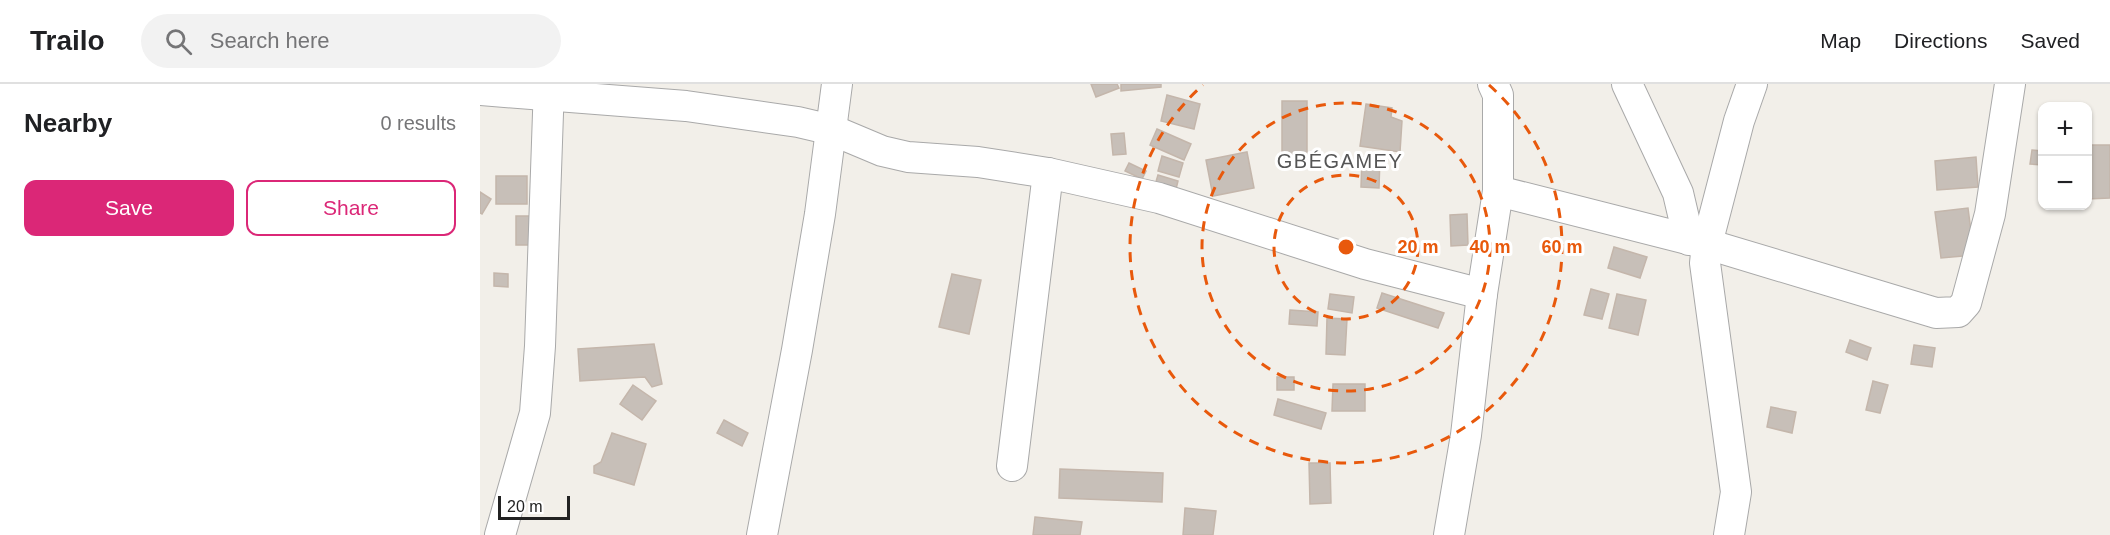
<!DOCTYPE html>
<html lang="en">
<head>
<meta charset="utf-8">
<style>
  body { margin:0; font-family:Helvetica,sans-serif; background:#f2f2f2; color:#202124 }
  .controls { position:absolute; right:18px; top:18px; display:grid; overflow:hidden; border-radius:12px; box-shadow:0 2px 4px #0004 }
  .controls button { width:54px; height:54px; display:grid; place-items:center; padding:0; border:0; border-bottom:2px solid #e0e0e0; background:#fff; color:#202124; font:30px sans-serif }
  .scale { position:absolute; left:18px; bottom:15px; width:72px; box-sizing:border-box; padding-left:6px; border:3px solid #222; border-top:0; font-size:16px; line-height:21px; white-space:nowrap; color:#222; -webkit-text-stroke:4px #fff; paint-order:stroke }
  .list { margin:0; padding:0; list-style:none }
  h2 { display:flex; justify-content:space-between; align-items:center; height:78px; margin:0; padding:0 24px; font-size:26px }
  h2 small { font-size:20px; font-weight:400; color:#757577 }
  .actions { display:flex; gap:12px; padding:18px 24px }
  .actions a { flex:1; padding:14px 0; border:2px solid #db2777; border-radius:12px; text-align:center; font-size:21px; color:#db2777 }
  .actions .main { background:#db2777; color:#fff }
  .icon { flex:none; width:33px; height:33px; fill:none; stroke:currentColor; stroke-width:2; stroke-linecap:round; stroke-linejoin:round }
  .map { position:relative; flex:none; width:1630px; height:451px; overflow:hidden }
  header { display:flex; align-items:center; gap:36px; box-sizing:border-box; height:84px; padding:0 30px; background:#fff; border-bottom:2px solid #e0e0e0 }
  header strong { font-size:28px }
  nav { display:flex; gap:33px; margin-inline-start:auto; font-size:21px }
  .search { width:420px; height:54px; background:#f2f2f2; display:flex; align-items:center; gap:15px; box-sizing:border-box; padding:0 21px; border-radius:33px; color:#757577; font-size:22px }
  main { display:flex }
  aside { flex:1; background:#fff }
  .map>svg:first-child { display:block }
  .building { fill:#c7bfb8; stroke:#c4b6ab; stroke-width:1.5 }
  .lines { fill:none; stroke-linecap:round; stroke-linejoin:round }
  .minor-casing { stroke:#a9a9a9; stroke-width:32 }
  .minor { stroke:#fff; stroke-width:30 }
  .ring { fill:none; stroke:#e8590c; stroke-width:3; stroke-dasharray:10 8 }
  .labels { text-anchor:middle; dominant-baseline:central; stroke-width:6; stroke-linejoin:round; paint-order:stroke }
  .quarter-label { font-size:20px; letter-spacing:1.5px; fill:#555; stroke:#fff }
  .centre { fill:#e8590c; stroke:#fff; stroke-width:3 }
  .ring-label { font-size:18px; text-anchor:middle; font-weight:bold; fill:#e8590c; stroke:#fff; stroke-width:6; stroke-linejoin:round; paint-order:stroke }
</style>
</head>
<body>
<header>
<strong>Trailo</strong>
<div class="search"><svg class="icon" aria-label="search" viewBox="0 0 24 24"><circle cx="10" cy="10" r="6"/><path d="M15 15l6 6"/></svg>Search here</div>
<nav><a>Map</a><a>Directions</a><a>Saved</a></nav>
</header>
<main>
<aside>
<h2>Nearby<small>0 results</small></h2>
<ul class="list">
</ul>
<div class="actions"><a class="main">Save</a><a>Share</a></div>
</aside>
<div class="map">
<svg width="1630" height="451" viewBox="0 0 1630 451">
  <rect width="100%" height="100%" fill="#f2efe9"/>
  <g class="building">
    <polygon points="611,0 637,0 639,4 616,13"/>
    <polygon points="641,0 681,0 681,3 641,7"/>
    <polygon points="687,11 720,20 714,45 681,37"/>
    <rect x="802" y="17" width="25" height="59"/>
    <polygon points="886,20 912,24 911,33 922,37 920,68 880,62"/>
    <polygon points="677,45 711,60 704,76 670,61"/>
    <polygon points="644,49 646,70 633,71 631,50"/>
    <polygon points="1608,61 1630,61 1630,114 1608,115"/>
    <polygon points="1552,66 1562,67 1562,81 1550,80"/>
    <polygon points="767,68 774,104 733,112 726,76"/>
    <polygon points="682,72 703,79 699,93 678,87"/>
    <polygon points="882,73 900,73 899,104 881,103"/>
    <polygon points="1496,73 1498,103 1457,106 1455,77"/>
    <polygon points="649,79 666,87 662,95 645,87"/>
    <polygon points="678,91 698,97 693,117 672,111"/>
    <rect x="16" y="92" width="31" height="28"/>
    <polygon points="0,108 11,115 2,130 0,129"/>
    <polygon points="1488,124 1494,171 1461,174 1455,128"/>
    <polygon points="987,130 988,161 971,162 970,131"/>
    <polygon points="36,132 50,132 51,161 36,161"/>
    <polygon points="1134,163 1167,173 1160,194 1128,184"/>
    <polygon points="14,189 28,190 28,203 14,202"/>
    <polygon points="472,190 501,196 489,250 459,243"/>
    <polygon points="1111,205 1129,210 1122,235 1104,231"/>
    <polygon points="902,209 964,229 958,244 897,224"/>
    <polygon points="850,210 874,213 872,229 848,225"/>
    <polygon points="1137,210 1166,216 1158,251 1129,244"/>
    <polygon points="810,226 838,228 837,242 809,240"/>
    <polygon points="847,234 867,235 865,271 846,270"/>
    <polygon points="1370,256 1391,264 1387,276 1366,268"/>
    <polygon points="174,260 182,300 172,303 165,293 100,297 98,265"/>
    <polygon points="1434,261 1455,264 1452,283 1431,280"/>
    <rect x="797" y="293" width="17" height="13"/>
    <polygon points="1393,297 1408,301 1400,329 1386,326"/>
    <polygon points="853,300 885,300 885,327 852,327"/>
    <polygon points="153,301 176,317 162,336 140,320"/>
    <polygon points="798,315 846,329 841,345 794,331"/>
    <polygon points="1291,323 1316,328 1312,349 1287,343"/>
    <polygon points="244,336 268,349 262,362 237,349"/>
    <polygon points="132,349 166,360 154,401 114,389 114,382 121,378"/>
    <polygon points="829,379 850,379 851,419 830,420"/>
    <polygon points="580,385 683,389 682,418 579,414"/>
    <polygon points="705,424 736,427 733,451 703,451"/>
    <polygon points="555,433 602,438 600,451 553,451"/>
  </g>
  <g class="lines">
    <defs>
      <g id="minor">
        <polyline points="1147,0 1198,109 1209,156"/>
        <polyline points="0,6 206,22 318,38 352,46 402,67 428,73 498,78 568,89 679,114 885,180 1002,210"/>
        <polyline points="1018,107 1227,160 1456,229 1478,228 1486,219 1510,130 1530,0"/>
        <polyline points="532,382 568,89"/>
        <polyline points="20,451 55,329 60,262 69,0"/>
        <polyline points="282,451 317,266 340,130 357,0"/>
        <polyline points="969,451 986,351 1002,210 1018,107 1018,11 1013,0"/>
        <polyline points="1249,451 1256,408 1225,179 1227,160 1259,37 1272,0"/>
      </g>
    </defs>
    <use href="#minor" class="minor-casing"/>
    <use href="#minor" class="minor"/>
  </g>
  <g class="ring">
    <circle cx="866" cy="163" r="72"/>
    <circle cx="866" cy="163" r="144"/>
    <path d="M1009 1A216 216 0 1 1 723 1"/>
  </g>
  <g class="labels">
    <g class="quarter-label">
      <text x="860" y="77">GBÉGAMEY</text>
    </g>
  </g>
  <circle cx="866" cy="163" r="9" class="centre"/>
  <g class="ring-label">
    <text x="938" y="169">20 m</text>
    <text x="1010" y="169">40 m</text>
    <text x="1082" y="169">60 m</text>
  </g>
</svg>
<div class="controls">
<button>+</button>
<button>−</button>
</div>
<div class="scale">20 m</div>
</div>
</main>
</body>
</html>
